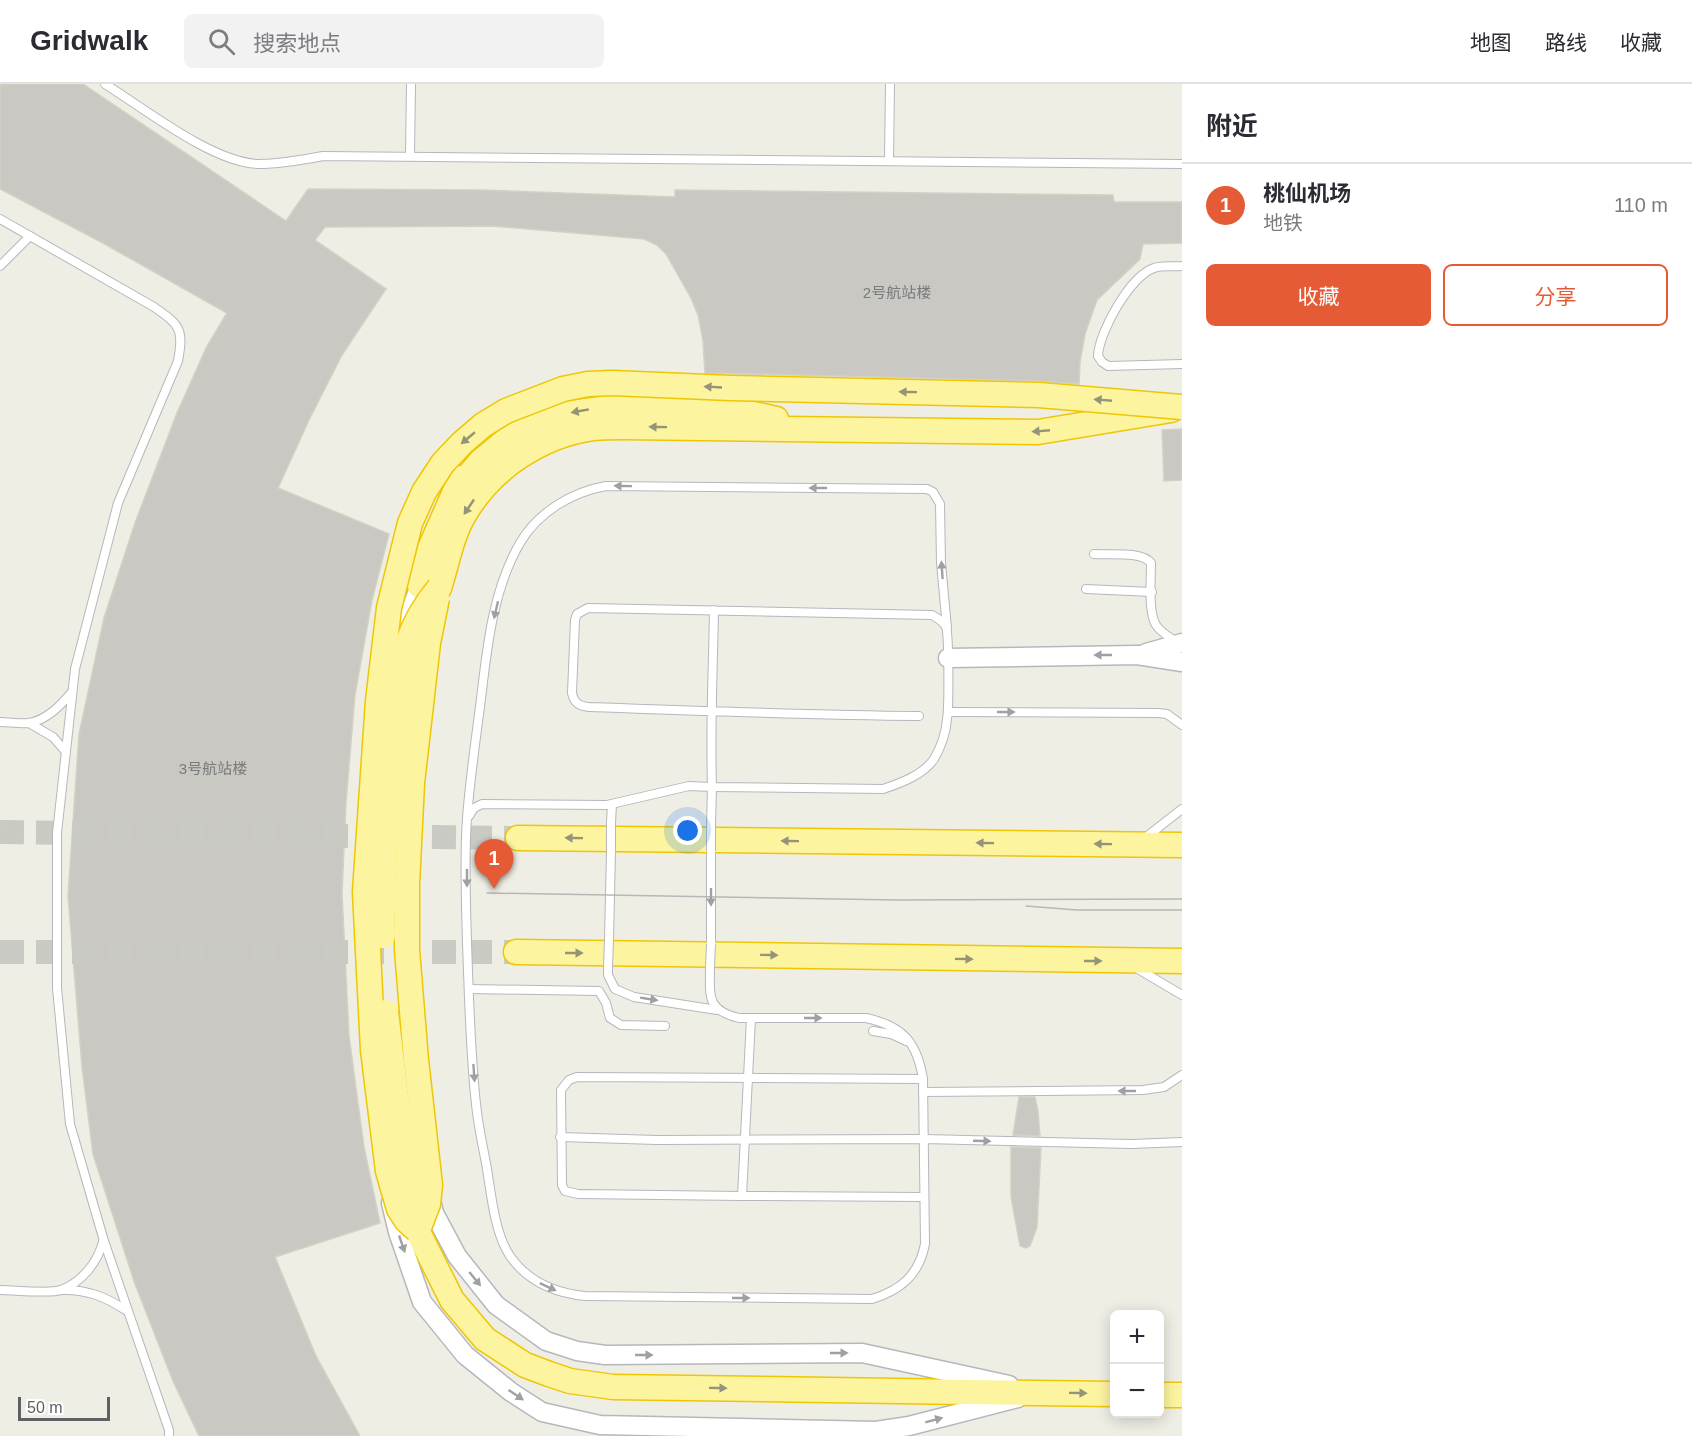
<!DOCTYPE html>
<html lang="zh">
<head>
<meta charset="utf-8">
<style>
  body { margin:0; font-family:Arial,"Noto Sans SC",sans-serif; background:#f2f2f3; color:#2b2b33 }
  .controls { position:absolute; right:18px; bottom:18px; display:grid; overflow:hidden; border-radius:9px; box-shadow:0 3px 15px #0003 }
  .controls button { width:54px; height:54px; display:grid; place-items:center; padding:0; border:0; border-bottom:2px solid #e1e1e2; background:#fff; color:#2b2b33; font:30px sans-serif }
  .scale { position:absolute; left:18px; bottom:15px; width:92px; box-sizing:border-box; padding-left:6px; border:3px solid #5d6065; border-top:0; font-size:16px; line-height:21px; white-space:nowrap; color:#5d6065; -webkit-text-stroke:4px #fff; paint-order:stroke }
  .you { position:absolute; left:688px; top:747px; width:21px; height:21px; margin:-15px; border:4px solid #fff; border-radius:50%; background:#1a73e8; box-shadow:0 0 0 9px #1a73e833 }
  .badge { display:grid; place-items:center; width:39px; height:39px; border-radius:50%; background:#e55b35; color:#fff; font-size:20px; font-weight:700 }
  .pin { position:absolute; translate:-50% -50px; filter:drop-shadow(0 2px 3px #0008) }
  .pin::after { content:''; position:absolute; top:32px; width:21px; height:18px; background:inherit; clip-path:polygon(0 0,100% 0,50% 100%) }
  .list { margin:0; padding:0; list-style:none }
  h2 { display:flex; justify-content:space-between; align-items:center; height:78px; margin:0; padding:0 24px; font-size:26px }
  h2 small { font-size:20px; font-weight:400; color:#7c7c81 }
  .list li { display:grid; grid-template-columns:39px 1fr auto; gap:18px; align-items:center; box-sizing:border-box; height:84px; padding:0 24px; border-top:2px solid #e1e1e2 }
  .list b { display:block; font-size:22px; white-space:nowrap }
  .list p { margin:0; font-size:20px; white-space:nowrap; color:#7c7c81 }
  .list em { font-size:20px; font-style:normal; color:#7c7c81 }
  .actions { display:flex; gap:12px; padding:18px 24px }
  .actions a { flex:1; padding:14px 0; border:2px solid #e55b35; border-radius:9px; text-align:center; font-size:21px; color:#e55b35 }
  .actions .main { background:#e55b35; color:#fff }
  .icon { flex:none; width:33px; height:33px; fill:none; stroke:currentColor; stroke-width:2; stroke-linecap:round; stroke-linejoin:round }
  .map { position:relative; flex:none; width:1182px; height:1352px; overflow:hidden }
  header { display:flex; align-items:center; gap:36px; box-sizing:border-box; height:84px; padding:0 30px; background:#fff; border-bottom:2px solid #e1e1e2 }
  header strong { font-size:28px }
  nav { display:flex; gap:33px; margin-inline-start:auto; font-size:21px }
  .search { width:420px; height:54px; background:#f2f2f3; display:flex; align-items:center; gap:15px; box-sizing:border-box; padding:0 21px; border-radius:9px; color:#7c7c81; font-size:22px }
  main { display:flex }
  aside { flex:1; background:#fff }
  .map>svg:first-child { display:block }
  .building { fill:#cac8c2; stroke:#d4d1c4; stroke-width:1.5 }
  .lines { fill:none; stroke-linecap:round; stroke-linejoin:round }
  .trunk-tunnel { stroke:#cacac5; stroke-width:24; stroke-dasharray:24 12; stroke-linecap:butt }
  .service-casing { stroke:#b6b7bc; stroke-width:10 }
  .tertiary-casing { stroke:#b6b7bc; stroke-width:21 }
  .trunk-casing { stroke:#efc606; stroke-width:27 }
  .service { stroke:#fff; stroke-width:8 }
  .tertiary { stroke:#fff; stroke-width:18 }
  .trunk { stroke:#fcf49e; stroke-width:24 }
  .tram { stroke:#b6b7b7; stroke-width:1.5 }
  .service-bridge-casing { stroke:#b6b7bc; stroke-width:10; stroke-linecap:butt }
  .trunk-bridge-casing { stroke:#efc606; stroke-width:27; stroke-linecap:butt }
  .service-bridge { stroke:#fff; stroke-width:8 }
  .trunk-bridge { stroke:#fcf49e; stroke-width:24 }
  .oneway { fill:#959479 }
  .oneway2 { fill:#9ea0a3 }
  .labels { text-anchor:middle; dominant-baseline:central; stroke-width:6; stroke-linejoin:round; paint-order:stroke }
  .number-label { font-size:15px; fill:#787a7c }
</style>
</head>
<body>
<header>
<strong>Gridwalk</strong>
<div class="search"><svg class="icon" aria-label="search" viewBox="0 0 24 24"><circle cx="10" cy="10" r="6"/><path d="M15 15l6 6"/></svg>搜索地点</div>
<nav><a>地图</a><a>路线</a><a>收藏</a></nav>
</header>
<main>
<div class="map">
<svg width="1182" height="1352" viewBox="0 0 1182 1352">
  <rect width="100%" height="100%" fill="#efeee5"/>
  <g class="building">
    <polygon points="0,0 83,0 286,137 308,105 481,106 675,113 675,106 1113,111 1114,118 1182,118 1182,159 1143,160 1140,175 1097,216 1085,250 1080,278 1079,300 1039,297 705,289 703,256 698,231 691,214 666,170 657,161 644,155 493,142 325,143 315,156 386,205 342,271 309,336 278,404 389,450 372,516 355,611 346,718 342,810 349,952 364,1063 380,1139 275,1173 316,1272 360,1352 199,1352 173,1297 135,1200 93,1070 82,983 68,812 79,650 104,534 135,439 177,329 207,262 227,229 101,158 0,105"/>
    <polygon points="1182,345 1182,396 1164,397 1162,346"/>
    <polygon points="1019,1013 1035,1013 1038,1027 1040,1052 1013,1051"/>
    <polygon points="1011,1063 1041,1064 1037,1143 1030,1162 1026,1164 1020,1162 1011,1113"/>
  </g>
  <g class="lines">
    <g class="trunk-tunnel">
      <polyline points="0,748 518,754"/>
      <polyline points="0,868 516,868"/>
    </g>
    <defs>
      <g id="service">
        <path d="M105,0c40,25 108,79 154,80 21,0 43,-4 64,-8l859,8"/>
        <polyline points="410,72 411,0"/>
        <polyline points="889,76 890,0"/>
        <path d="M0,135l154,88c26,18 30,22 24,54l-60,142 -43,166 -18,164v155l13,136 34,117 65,189v6"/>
        <polyline points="0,182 30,152"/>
        <path d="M1182,182c-8,1 -20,-1 -28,2 -24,8 -55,64 -56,88l4,6 6,4 74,-2"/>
        <path d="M1094,470c15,1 48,-3 57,9 0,16 -3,49 5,62 5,8 15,13 22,18"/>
        <polyline points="1086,505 1152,508"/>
        <path d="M714,526c-1,59 -4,118 -2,177l171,2c18,-6 40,-14 51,-30 7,-12 12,-26 13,-40 2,-11 2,-85 -1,-92 -3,-6 -9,-9 -14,-12l-344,-7 -11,6 -2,6 -3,73c2,10 7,13 17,14 110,4 220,8 330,9"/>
        <polyline points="948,628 1158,629 1167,630 1182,641"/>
        <path d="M0,638c9,0 20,2 29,1 18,-3 32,-18 43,-31"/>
        <polyline points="29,639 53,653 66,668"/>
        <polyline points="469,732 474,724 482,720 607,721 689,702 712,703 711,742"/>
        <polyline points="611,739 612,720"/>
        <polyline points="1145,754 1182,725"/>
        <polyline points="609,855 611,767"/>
        <polyline points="711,860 711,767"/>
        <path d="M710,883c0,29 -4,43 29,51h127c37,8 51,24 57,61l2,165c-6,31 -24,46 -53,55l-287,-3c-30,-3 -57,-14 -75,-40 -16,-23 -19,-65 -24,-93 -4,-20 -8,-39 -10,-59 -6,-54 -7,-108 -9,-161 -1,-42 -3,-84 0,-125 3,-40 9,-80 14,-119 6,-52 12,-110 39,-156 18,-31 52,-51 86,-57l321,3 6,3 7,12 1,59 6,65"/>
        <polyline points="608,884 608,891 615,905 634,913 717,926"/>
        <polyline points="1138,885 1182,911"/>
        <polyline points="469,905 599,907 606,919 610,934 621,941 665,942"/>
        <polyline points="751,934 742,1112 924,1113"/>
        <polyline points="873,947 891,950 906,957"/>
        <polyline points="923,1008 1143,1006 1164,1003 1182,991"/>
        <polyline points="560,1053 657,1056 924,1055 1131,1060 1182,1058"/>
        <polyline points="742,1112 578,1110 565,1107 562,1101 561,1006 569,996 577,993 923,995"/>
        <path d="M0,1206c14,0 50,4 61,0 21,-8 36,-27 42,-48"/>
        <path d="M61,1206c26,-1 45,7 66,21"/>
      </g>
      <g id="tertiary">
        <polyline points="404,542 420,502"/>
        <polyline points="1146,569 1182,559"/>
        <polyline points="948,574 1137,571 1182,578"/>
        <polyline points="430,1111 434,1129 457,1172 496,1221 546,1257 577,1267 605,1271 862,1269 1009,1301"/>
        <polyline points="391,1119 398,1148 422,1218 465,1271 511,1308 542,1328 600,1341 876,1347 909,1342 1018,1314"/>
      </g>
      <g id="trunk">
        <polyline points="455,408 481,377 509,354 543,337 563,330 617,323 731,325 776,335"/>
        <polyline points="420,502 430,464 461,394"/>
        <path d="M439,504c8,-24 12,-51 25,-73 26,-46 77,-80 129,-87 11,-1 22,-1 32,-1l413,5 133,-22"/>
        <polyline points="518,754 1182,761"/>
        <polyline points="516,868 1182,877"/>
        <polyline points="417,1146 452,1216 485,1255 525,1281 549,1290 570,1297 613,1303 1114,1310"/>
        <polyline points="1160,1311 1182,1311"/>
      </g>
    </defs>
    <use href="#service" class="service-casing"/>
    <use href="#tertiary" class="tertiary-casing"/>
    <use href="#trunk" class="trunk-casing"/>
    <use href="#service" class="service"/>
    <use href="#tertiary" class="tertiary"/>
    <use href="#trunk" class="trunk"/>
    <g class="tram">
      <polyline points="487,809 897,816 1182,815"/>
      <polyline points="1026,822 1077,826 1182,826"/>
    </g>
    <defs>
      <g id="service-bridge">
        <polyline points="611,767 611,739"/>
        <polyline points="711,767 711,742"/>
        <polyline points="710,883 711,860"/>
        <polyline points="608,884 609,855"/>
      </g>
      <g id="trunk-bridge">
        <path d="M383,852c-2,-99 12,-197 25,-294 7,-21 17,-37 31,-54"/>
        <polyline points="386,928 396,1012 417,1143"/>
        <polyline points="420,1141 428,1120 430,1101 416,976 407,866 407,800 412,699 428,559 437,514"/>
        <polyline points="417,1146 407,1137 399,1125 388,1087 373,966 365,808 378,617 389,524 410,439 424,408 443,379 462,359 483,341 506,327 563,305 588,300 612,299 731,304 1039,311 1182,323"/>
      </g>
    </defs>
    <use href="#service-bridge" class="service-bridge-casing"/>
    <use href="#trunk-bridge" class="trunk-bridge-casing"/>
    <use href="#service-bridge" class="service-bridge"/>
    <use href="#trunk-bridge" class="trunk-bridge"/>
  </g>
  <defs><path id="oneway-solid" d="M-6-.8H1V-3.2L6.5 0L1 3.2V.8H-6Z" transform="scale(1.5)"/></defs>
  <g class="oneway">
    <use href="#oneway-solid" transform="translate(713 303) rotate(-177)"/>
    <use href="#oneway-solid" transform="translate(908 308) rotate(-179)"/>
    <use href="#oneway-solid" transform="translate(1103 316) rotate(-175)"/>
    <use href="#oneway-solid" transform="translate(580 327) rotate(170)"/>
    <use href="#oneway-solid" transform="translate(658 343) rotate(-179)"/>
    <use href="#oneway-solid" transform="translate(1041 347) rotate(175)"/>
    <use href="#oneway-solid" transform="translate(468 354) rotate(140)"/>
    <use href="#oneway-solid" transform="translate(469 423) rotate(124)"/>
    <use href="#oneway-solid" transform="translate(574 754) rotate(-179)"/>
    <use href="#oneway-solid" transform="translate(790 757) rotate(-179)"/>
    <use href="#oneway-solid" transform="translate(985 759) rotate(-179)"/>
    <use href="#oneway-solid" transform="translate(1103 760) rotate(-179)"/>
    <use href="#oneway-solid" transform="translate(574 869)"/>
    <use href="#oneway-solid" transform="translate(769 871) rotate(1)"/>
    <use href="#oneway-solid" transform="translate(964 875) rotate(1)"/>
    <use href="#oneway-solid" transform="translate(1093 877)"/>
    <use href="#oneway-solid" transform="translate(718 1304) rotate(1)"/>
    <use href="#oneway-solid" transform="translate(1078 1309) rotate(1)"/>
  </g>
  <g class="oneway2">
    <use href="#oneway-solid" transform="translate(623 402) rotate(-179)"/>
    <use href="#oneway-solid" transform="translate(818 404) rotate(-180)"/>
    <use href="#oneway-solid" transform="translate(942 486) rotate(-94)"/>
    <use href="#oneway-solid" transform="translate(496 526) rotate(103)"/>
    <use href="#oneway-solid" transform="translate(1103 571) rotate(180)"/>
    <use href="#oneway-solid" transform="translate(1006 628)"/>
    <use href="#oneway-solid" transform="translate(467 794) rotate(90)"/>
    <use href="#oneway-solid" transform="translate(711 813) rotate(90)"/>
    <use href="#oneway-solid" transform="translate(649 915) rotate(9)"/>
    <use href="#oneway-solid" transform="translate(813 934)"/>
    <use href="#oneway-solid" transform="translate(474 989) rotate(86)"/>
    <use href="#oneway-solid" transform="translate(1127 1007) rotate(180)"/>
    <use href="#oneway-solid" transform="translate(982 1057) rotate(2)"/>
    <use href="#oneway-solid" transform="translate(402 1160) rotate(71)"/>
    <use href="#oneway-solid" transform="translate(475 1195) rotate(51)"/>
    <use href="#oneway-solid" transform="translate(548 1203) rotate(25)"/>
    <use href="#oneway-solid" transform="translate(741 1214)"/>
    <use href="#oneway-solid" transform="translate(839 1269)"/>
    <use href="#oneway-solid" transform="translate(644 1271)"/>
    <use href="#oneway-solid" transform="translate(516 1311) rotate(34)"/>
    <use href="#oneway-solid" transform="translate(934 1336) rotate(-15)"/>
  </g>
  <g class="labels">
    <g class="number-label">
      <text x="897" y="208">2号航站楼</text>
      <text x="213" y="684">3号航站楼</text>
    </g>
  </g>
</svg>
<div class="controls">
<button>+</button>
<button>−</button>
</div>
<div class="scale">50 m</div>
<div class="you"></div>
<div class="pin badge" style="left:494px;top:805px">1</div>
</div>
<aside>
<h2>附近<small></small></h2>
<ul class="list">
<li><span class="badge">1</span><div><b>桃仙机场</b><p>地铁</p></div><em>110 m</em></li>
</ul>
<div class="actions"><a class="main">收藏</a><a>分享</a></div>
</aside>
</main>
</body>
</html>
